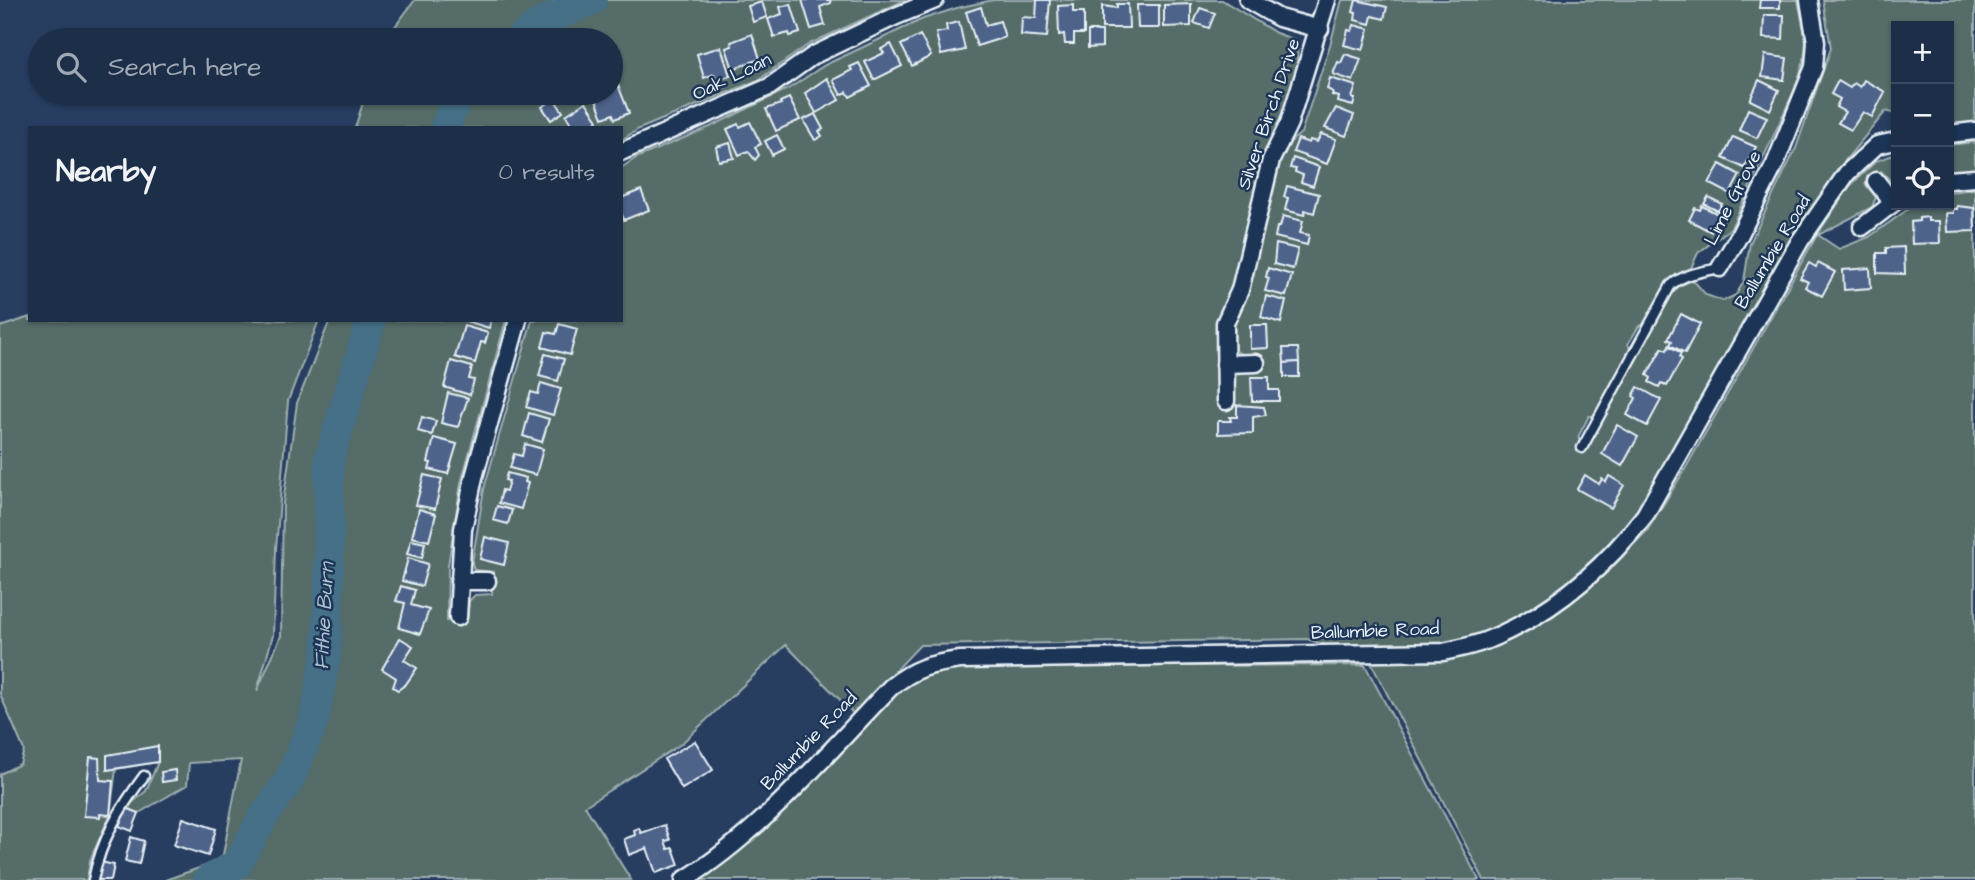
<!DOCTYPE html>
<html lang="en">
<head>
<meta charset="utf-8">
<style>
  body { margin:0; font-family:"Architects Daughter",sans-serif; background:#2a3a53; color:#f1f3f6 }
  .controls { position:absolute; right:21px; top:21px; display:grid; overflow:hidden; border-radius:0px; box-shadow:0 2px 5px #0004 }
  .controls button { width:63px; height:63px; display:grid; place-items:center; padding:0; border:0; border-bottom:2px solid #3b4a61; background:#1d2e49; color:#f1f3f6; font:35px sans-serif }
  .list { margin:0; padding:0; list-style:none }
  h2 { display:flex; justify-content:space-between; align-items:center; height:91px; margin:0; padding:0 28px; font-size:30px }
  h2 small { font-size:23px; font-weight:400; color:#a0a8b4 }
  .icon { flex:none; width:38px; height:38px; fill:none; stroke:currentColor; stroke-width:2; stroke-linecap:round; stroke-linejoin:round }
  .map { position:relative; flex:none; width:1975px; height:880px; overflow:hidden }
  .search { position:absolute; background:#1d2e49; box-shadow:0 2px 5px #0004; left:28px; top:28px; width:595px; height:77px; display:flex; align-items:center; gap:18px; box-sizing:border-box; padding:0 24px; border-radius:38px; color:#a0a8b4; font-size:26px }
  .panel { position:absolute; background:#1d2e49; box-shadow:0 2px 5px #0004; left:28px; top:126px; width:595px; height:196px; border-radius:0px }
  .map>svg:first-child { display:block }
  .green { fill:#556c68; stroke:#9eaeb0; stroke-width:2 }
  .lines { fill:none; stroke-linecap:round; stroke-linejoin:round }
  .river { stroke:#446f88; stroke-width:30 }
  .building { fill:#4d648a; stroke:#e8f1f8; stroke-width:2 }
  .lane-casing { stroke:#e8f1f8; stroke-width:13 }
  .street-casing { stroke:#e8f1f8; stroke-width:21 }
  .lane { stroke:#1d3557; stroke-width:8 }
  .street { stroke:#1d3557; stroke-width:16 }
  .labels { text-anchor:middle; dominant-baseline:central; stroke-width:5; stroke-linejoin:round; paint-order:stroke }
  .street-label { font-size:19px; fill:#e8f1f8; stroke:#1d3557 }
  .water-label { font-size:21px; font-style:italic; fill:#afc4d1; stroke:#1d3557 }
</style>
</head>
<body>
<div class="map">
<svg width="1975" height="880" viewBox="0 0 1975 880">
  <rect width="100%" height="100%" fill="#273e61"/>
  <filter id="ink" filterUnits="userSpaceOnUse"><feTurbulence type="fractalNoise" baseFrequency=".0143" numOctaves="2"/><feDisplacementMap in="SourceGraphic" scale="14" xChannelSelector="R" yChannelSelector="G"/><feConvolveMatrix kernelMatrix="1 2 1 2 8 2 1 2 1" color-interpolation-filters="sRGB"/></filter>
  <g filter="url(#ink)">
    <g class="green">
      <polygon points="415,0 905,0 809,44 758,80 639,129 621,140 621,128 355,128 366,93 611,93 611,40 385,40"/>
      <path d="M993,0h229l54,33 22,8 -1,21 6,2 -28,80 -11,11 -31,134 -14,33 1,79 13,-1v-18l4,-8 19,-5 -1,-14c-11,1 -22,-1 -24,-14 -3,-18 10,-34 16,-51 15,-45 23,-94 35,-141l19,-16 29,-88 12,-45h456l8,41 -2,20 -10,30 -63,137 -33,25 -7,15c-27,12 -33,32 -46,57l-6,1 -11,18 2,5 -36,67h-5l-11,21 2,4 -3,5 7,4 85,-152 10,-12 14,-6 13,15 17,6 13,-6 8,-14 6,-38 46,-95 35,-100 -8,-48h152v127l-26,3v-104h-53v88l-10,-3 -48,58 -100,166 -99,178 -44,52 11,8 41,-42 37,-60 133,-236 33,-49 26,-25 20,-7v28h-4l-11,-11 -16,13 11,13 -4,10 -54,28 21,14 30,-12 45,-32h35v-13l26,-3v691h-491l-115,-221 -62,-20 -387,6 -66,69 -68,-69 -105,99 -96,62 46,74h-466l57,-20 19,-100 -52,3 -2,22 -48,28 -13,-5 20,-17 12,-29 -42,7 -6,46 -20,45 -3,20h-87v-106l20,-10 4,-14 -24,-56v-367l30,-10v3h289l-31,81 -12,148 -3,86 -16,56 24,-55 2,-133 14,-100 33,-83h176l-45,163 -13,82 -1,56 20,1 2,-21 6,-6 17,-1 1,-22 -19,-2 -2,-7 12,-74 48,-169h89v-152l15,-10 74,-31 78,-38 37,-24 98,-46 34,-11z"/>
      <polygon points="1975,142 1975,170 1949,172 1949,145"/>
      <polygon points="1365,665 1479,880 702,880 794,802 896,691 925,672 960,667"/>
    </g>
    <g class="lines">
      <g class="river">
        <polyline points="519,40 542,22 592,0"/>
        <polyline points="445,128 459,93"/>
        <polyline points="208,880 237,864 264,816 290,779 314,720 326,656 329,590 329,460 371,320"/>
      </g>
    </g>
    <g class="building">
      <polygon points="802,0 830,0 831,3 820,7 825,25 811,29"/>
      <polygon points="1037,0 1050,0 1047,37 1021,35 1022,17 1036,18"/>
      <polygon points="1356,0 1387,7 1384,19 1372,16 1370,24 1355,20 1356,13 1353,12"/>
      <polygon points="1760,0 1780,0 1780,8 1759,8"/>
      <polygon points="762,2 767,17 753,22 748,6"/>
      <polygon points="791,4 800,33 790,36 789,33 774,37 768,19 782,14 780,7"/>
      <polygon points="1117,4 1128,4 1129,28 1102,28 1102,6 1117,8"/>
      <polygon points="1191,4 1191,26 1164,27 1164,5"/>
      <polygon points="1073,5 1073,12 1084,12 1084,34 1074,34 1074,44 1065,44 1064,34 1059,35 1058,6"/>
      <polygon points="1137,5 1159,5 1159,28 1138,28"/>
      <polygon points="981,7 986,25 1000,21 1005,37 977,46 966,12"/>
      <polygon points="1200,8 1215,13 1209,28 1194,23"/>
      <polygon points="1764,15 1784,15 1783,39 1763,38"/>
      <polygon points="959,22 965,50 941,55 936,33 947,31 946,25"/>
      <polygon points="1354,25 1369,29 1363,50 1344,45 1348,30 1352,31"/>
      <polygon points="1088,31 1102,31 1102,47 1088,48"/>
      <polygon points="752,34 760,59 733,69 726,48 732,46 731,42"/>
      <polygon points="920,35 931,56 912,66 901,45"/>
      <polygon points="891,44 902,66 874,80 865,62 884,53 881,49"/>
      <polygon points="721,47 730,76 716,80 714,74 704,78 697,54"/>
      <polygon points="1345,54 1361,59 1353,81 1333,74 1338,62 1341,63"/>
      <polygon points="1765,55 1787,58 1784,80 1762,77"/>
      <polygon points="859,63 871,86 850,97 847,92 841,95 833,80 852,70 850,67"/>
      <polygon points="827,78 839,100 816,113 805,93"/>
      <polygon points="1330,78 1356,86 1352,98 1355,99 1353,106 1338,102 1339,97 1332,95 1333,92 1327,89"/>
      <polygon points="1759,80 1779,90 1770,110 1750,100"/>
      <polygon points="1864,80 1885,92 1872,117 1863,112 1851,130 1838,123 1845,112 1836,107 1840,99 1831,94 1838,81 1850,88 1854,83 1860,87"/>
      <polygon points="618,85 629,113 615,119 613,114 603,118 594,94 611,93 611,88"/>
      <polygon points="789,98 800,120 776,131 766,109 781,104 780,102"/>
      <polygon points="554,99 563,112 551,120 542,107"/>
      <polygon points="586,102 598,120 588,128 574,128 566,115"/>
      <polygon points="1336,108 1354,115 1346,136 1325,128"/>
      <polygon points="1748,109 1767,117 1757,138 1739,130"/>
      <polygon points="815,114 823,129 819,131 822,136 815,140 803,120"/>
      <polygon points="750,122 761,144 755,147 759,155 755,160 748,151 739,155 727,129 738,124 740,127"/>
      <polygon points="1321,134 1336,139 1327,164 1293,152 1298,139 1309,143 1310,140 1317,142"/>
      <polygon points="777,135 784,149 772,155 765,141"/>
      <polygon points="1733,137 1756,147 1744,168 1723,158"/>
      <polygon points="730,143 734,158 719,161 716,147"/>
      <polygon points="1293,158 1319,167 1313,186 1301,182 1303,175 1295,172 1296,169 1290,168"/>
      <polygon points="1720,164 1740,175 1730,194 1709,183"/>
      <polygon points="1287,186 1319,194 1314,213 1305,210 1304,215 1285,210 1288,198 1284,197"/>
      <polygon points="641,190 649,210 624,220 621,212 621,198"/>
      <polygon points="1708,197 1722,204 1718,211 1704,204"/>
      <polygon points="1702,206 1720,215 1711,232 1689,220 1695,208 1700,210"/>
      <polygon points="1957,206 1974,208 1975,231 1947,232 1946,213 1953,213 1953,209 1957,209"/>
      <polygon points="1283,216 1303,221 1300,233 1309,235 1307,245 1275,237 1277,227 1280,227"/>
      <polygon points="1928,217 1928,221 1939,221 1940,243 1912,244 1911,222 1919,221 1919,218"/>
      <polygon points="1276,244 1298,249 1293,269 1274,264"/>
      <polygon points="1904,247 1905,274 1877,273 1877,253 1886,253 1886,248"/>
      <polygon points="1809,263 1816,267 1818,263 1835,272 1822,296 1805,287 1808,282 1800,278"/>
      <polygon points="1268,268 1292,275 1286,296 1265,291 1269,278 1266,277"/>
      <polygon points="1870,268 1871,288 1844,290 1843,270"/>
      <polygon points="1266,296 1286,301 1281,323 1261,317"/>
      <polygon points="1681,314 1700,324 1685,353 1670,345 1672,341 1668,339"/>
      <polygon points="463,320 491,320 489,328"/>
      <polygon points="559,324 577,329 570,355 542,347 546,332 556,334"/>
      <polygon points="1250,325 1267,325 1268,348 1250,349"/>
      <polygon points="464,326 488,333 485,343 481,342 475,363 455,357"/>
      <polygon points="1669,346 1681,353 1679,357 1682,359 1667,386 1661,383 1659,387 1649,382 1651,378 1647,375 1662,348 1667,350"/>
      <polygon points="1283,348 1298,348 1299,362 1284,363"/>
      <polygon points="545,354 564,359 558,381 539,376"/>
      <polygon points="451,361 472,367 469,379 474,380 470,395 444,387"/>
      <polygon points="1299,362 1299,377 1284,377 1284,363"/>
      <polygon points="1251,377 1269,377 1269,390 1279,390 1279,401 1252,401"/>
      <polygon points="541,383 561,389 553,415 526,407 531,392 538,394"/>
      <polygon points="1638,387 1661,400 1647,426 1627,415 1636,398 1633,396"/>
      <polygon points="448,393 468,398 458,427 441,423"/>
      <polygon points="1237,405 1264,407 1266,415 1253,417 1253,433 1218,434 1218,421 1231,421 1230,417 1237,417"/>
      <polygon points="529,413 549,419 542,442 523,436"/>
      <polygon points="422,417 436,421 432,435 418,431"/>
      <polygon points="1617,425 1638,437 1622,466 1602,454"/>
      <polygon points="434,438 457,444 448,474 429,469 431,463 428,462"/>
      <polygon points="525,444 543,449 536,475 510,468 514,454 522,456"/>
      <polygon points="507,473 526,478 525,482 528,483 521,509 499,503 502,490 506,491 509,481 505,480"/>
      <polygon points="424,475 442,479 435,509 416,505"/>
      <polygon points="1585,475 1599,484 1602,479 1606,482 1609,476 1624,485 1611,508 1577,489"/>
      <polygon points="497,506 512,510 508,524 493,520"/>
      <polygon points="419,509 436,514 429,541 412,537"/>
      <polygon points="485,537 509,543 504,565 480,559"/>
      <polygon points="411,540 425,543 422,558 407,554"/>
      <polygon points="408,558 428,564 422,586 402,581"/>
      <polygon points="401,586 415,590 411,605 429,610 420,634 399,628 405,603 396,601"/>
      <polygon points="400,638 413,646 404,660 417,668 406,684 398,690 393,687 396,678 382,669"/>
      <polygon points="695,741 713,770 682,789 664,759"/>
      <polygon points="158,746 158,762 107,770 107,755"/>
      <polygon points="90,757 99,758 100,780 113,781 110,815 100,814 100,817 84,816"/>
      <polygon points="175,770 176,780 162,782 161,772"/>
      <polygon points="126,808 139,813 132,831 119,826"/>
      <polygon points="183,818 216,829 208,856 174,845"/>
      <polygon points="665,825 670,840 665,841 668,849 673,848 679,865 656,873 647,848 629,855 624,839 635,835 634,830 639,828 641,833"/>
      <polygon points="131,837 144,841 139,864 125,861"/>
      <polygon points="101,862 114,865 111,880 98,880"/>
    </g>
    <g class="lines">
      <defs>
        <g id="lane">
          <path d="M1582,448l89,-163c15,-12 31,-13 49,-17"/>
          <path d="M93,880c8,-40 27,-72 51,-104"/>
        </g>
        <g id="street">
          <polyline points="1248,0 1279,18 1320,29"/>
          <polyline points="1949,134 1975,131"/>
          <polyline points="621,152 769,87 814,55 896,16 935,0"/>
          <polyline points="1949,180 1975,178"/>
          <polyline points="1876,181 1893,203"/>
          <polyline points="1862,227 1896,201"/>
          <polyline points="1720,268 1739,236 1775,164 1814,67 1816,42 1809,0"/>
          <polyline points="1225,364 1256,363"/>
          <polyline points="1226,401 1225,323 1240,290 1271,160 1289,123 1327,0"/>
          <polyline points="459,581 487,581"/>
          <polyline points="458,617 463,529 474,477 518,320"/>
          <path d="M684,880c78,-48 143,-127 207,-193 24,-19 39,-23 69,-27l483,-8c14,-3 29,-6 42,-11 66,-26 117,-70 160,-126l155,-274 47,-68 30,-28 19,-4"/>
        </g>
      </defs>
      <use href="#lane" class="lane-casing"/>
      <use href="#street" class="street-casing"/>
      <use href="#lane" class="lane"/>
      <use href="#street" class="street"/>
    </g>
  </g>
  <g class="labels">
    <g class="street-label">
      <text transform="translate(732 77) rotate(-26)">Oak Loan</text>
      <text transform="translate(1269 114) rotate(-71)">Silver Birch Drive</text>
      <text transform="translate(1733 198) rotate(-63)">Lime Grove</text>
      <text transform="translate(1773 252) rotate(-59)">Ballumbie Road</text>
      <text transform="translate(1375 631) rotate(-2)">Ballumbie Road</text>
      <text transform="translate(809 741) rotate(-46)">Ballumbie Road</text>
    </g>
    <g class="water-label">
      <text transform="translate(324 616) rotate(-87)">Fithie Burn</text>
    </g>
  </g>
</svg>
<div class="controls">
<button>+</button>
<button>−</button>
<button><svg class="icon" aria-label="locate" viewBox="0 0 24 24"><circle cx="12" cy="12" r="6"/><path d="M12 2v4M12 18v4M2 12h4M18 12h4"/></svg></button>
</div>
<div class="search"><svg class="icon" aria-label="search" viewBox="0 0 24 24"><circle cx="10" cy="10" r="6"/><path d="M15 15l6 6"/></svg>Search here</div>
<section class="panel">
<h2>Nearby<small>0 results</small></h2>
<ul class="list">
</ul>
</section>
</div>
</body>
</html>
